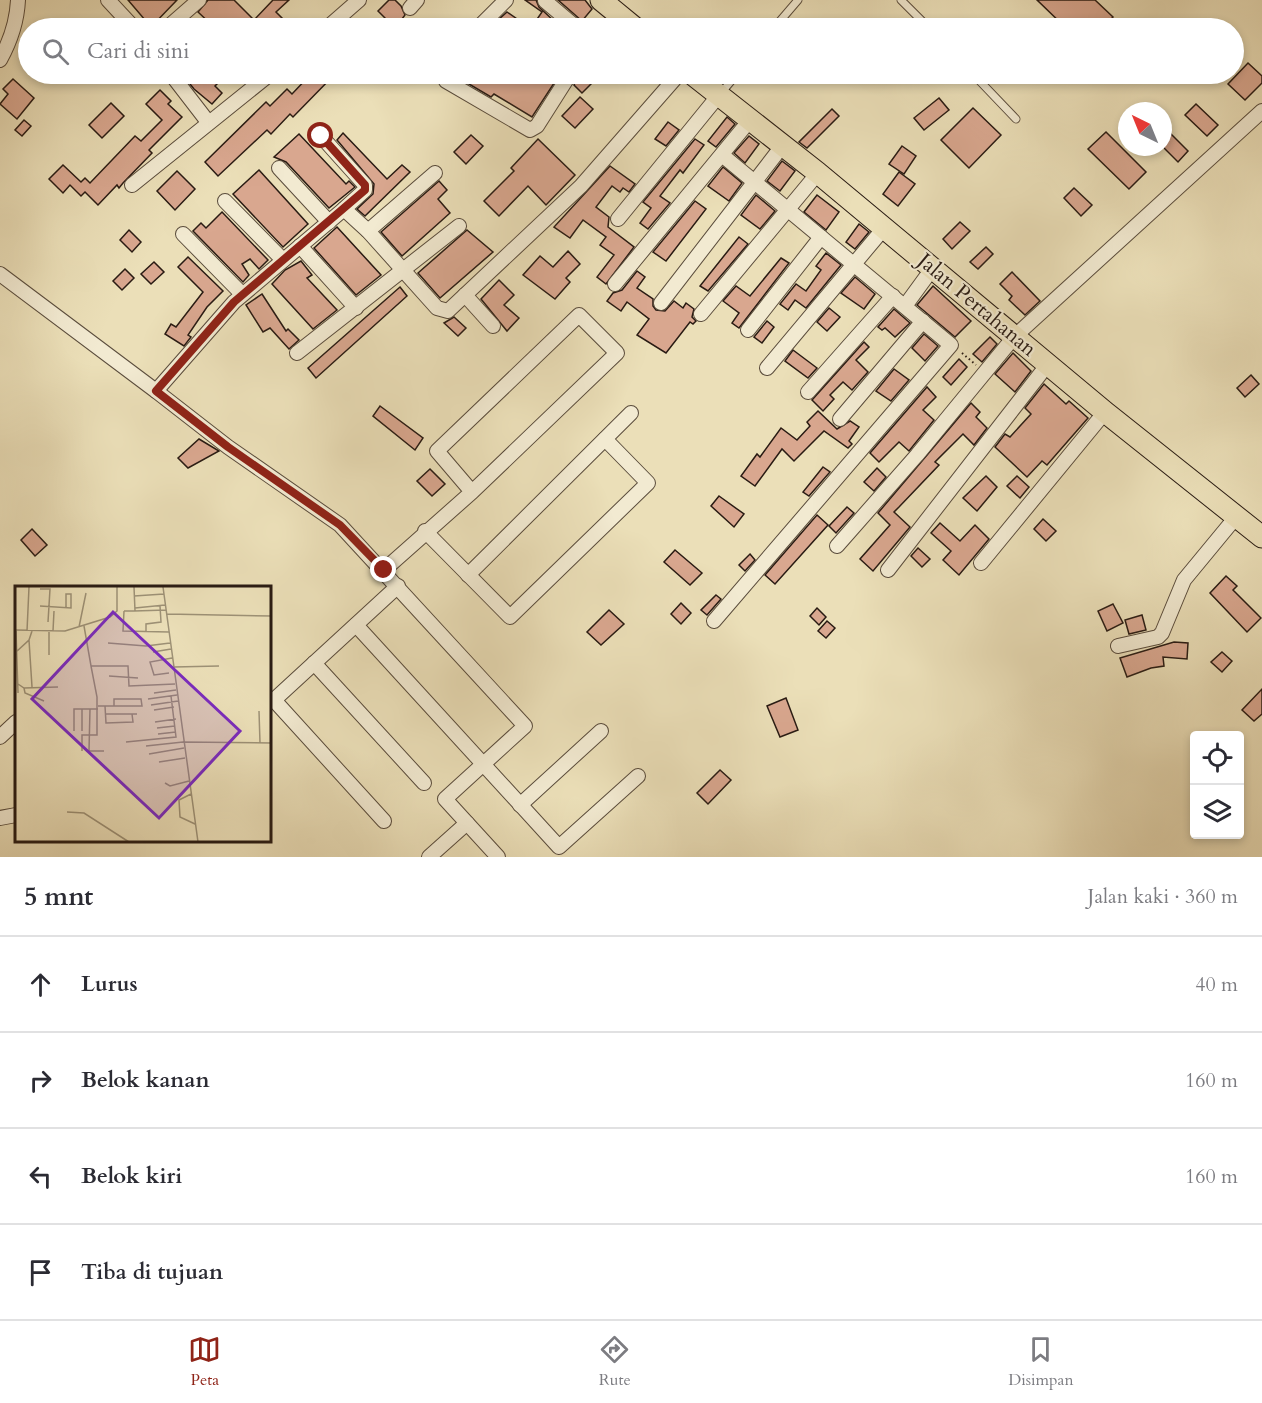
<!DOCTYPE html>
<html lang="id">
<head>
<meta charset="utf-8">
<style>
  body { margin:0; font-family:Cardo,serif; background:#f2f2f3; color:#2b2b33 }
  .controls { position:absolute; right:18px; bottom:18px; display:grid; overflow:hidden; border-radius:6px; box-shadow:0 3px 9px #0003 }
  .controls button { width:54px; height:54px; display:grid; place-items:center; padding:0; border:0; border-bottom:2px solid #e1e1e2; background:#fff; color:#2b2b33; font:30px sans-serif }
  .compass { position:absolute; left:1118px; top:102px; width:54px; height:54px; border-radius:50%; background:#fff; box-shadow:0 3px 9px #0003; rotate:317deg }
  .stop { position:absolute; width:18px; height:18px; margin:-14px; border:4px solid #8f2418; border-radius:50%; background:#fff }
  .stop.end { background:#8f2418; border-color:#fff; box-shadow:0 2px 6px #0008 }
  .list { margin:0; padding:0; list-style:none }
  h2 { display:flex; justify-content:space-between; align-items:center; height:78px; margin:0; padding:0 24px; font-size:26px }
  h2 small { font-size:20px; font-weight:400; color:#7c7c81 }
  .list li { display:grid; grid-template-columns:39px 1fr auto; gap:18px; align-items:center; box-sizing:border-box; height:96px; padding:0 24px; border-top:2px solid #e1e1e2 }
  .list b { display:block; font-size:22px; white-space:nowrap }
  .list em { font-size:20px; font-style:normal; color:#7c7c81 }
  .icon { flex:none; width:33px; height:33px; fill:none; stroke:currentColor; stroke-width:2; stroke-linecap:round; stroke-linejoin:round }
  .map { position:relative; flex:none; width:1262px; height:857px; overflow:hidden }
  .search { position:absolute; background:#fff; box-shadow:0 3px 9px #0003; left:18px; right:18px; top:18px; height:66px; display:flex; align-items:center; gap:15px; box-sizing:border-box; padding:0 21px; border-radius:33px; color:#7c7c81; font-size:22px }
  .sheet { height:462px; background:#fff }
  nav { display:flex; justify-content:space-around; align-items:center; box-sizing:border-box; height:84px; border-top:2px solid #e1e1e2; background:#fff; font-size:16px; color:#7c7c81 }
  nav a { display:grid; justify-items:center; gap:3px }
  nav .on { color:#8f2418 }
  .map>svg:first-child { display:block }
  .building { fill:#d9a78f; stroke:#291b13; stroke-width:1.5 }
  .lines { fill:none; stroke-linecap:round; stroke-linejoin:round }
  .service-casing { stroke:#5a4c3c; stroke-width:9 }
  .minor-casing { stroke:#5a4c3c; stroke-width:16 }
  .primary-casing { stroke:#291b13; stroke-width:23 }
  .path { stroke:#291b13; stroke-width:2; stroke-dasharray:1.5 3; stroke-linecap:butt }
  .service { stroke:#f2ead1; stroke-width:7 }
  .minor { stroke:#f2ead1; stroke-width:14 }
  .primary { stroke:#ebdfb8; stroke-width:21 }
  .route { stroke:#8f2418; stroke-width:8 }
  .labels { text-anchor:middle; dominant-baseline:central; stroke-width:4.5; stroke-linejoin:round; paint-order:stroke }
  .street-label { font-size:21px; fill:#291b13; stroke:#f2ead1 }
  .inset-road { fill:none; stroke:#9d9176; stroke-width:1.5 }
  .view { fill:#7b2cbf; fill-opacity:0.15; stroke:#7b2cbf; stroke-width:3 }
  .inset-edge { fill:none; stroke:#291b13; stroke-width:3 }
</style>
</head>
<body>
<div class="map">
<svg width="1262" height="857" viewBox="0 0 1262 857">
  <rect width="100%" height="100%" fill="#ebdfb8"/>
  <filter id="stains"><feTurbulence type="fractalNoise" baseFrequency=".00333" numOctaves="4"/><feColorMatrix values="0 0 0 0 .2 0 0 0 0 .09 0 0 0 0 .02 0 0 0 .5 -.17"/></filter>
  <radialGradient id="worn" r=".72"><stop offset=".6" stop-color="#630" stop-opacity="0"/><stop offset="1" stop-color="#630" stop-opacity=".3"/></radialGradient>
  <g class="building">
    <polygon points="128,0 177,0 151,27"/>
    <polygon points="208,0 234,0 254,20 273,0 289,0 276,12 283,19 274,28 215,28 198,12"/>
    <polygon points="389,0 395,0 401,6 405,15 402,19 412,28 395,28 378,11"/>
    <polygon points="525,0 536,0 539,7 554,21 549,28 531,28 542,12"/>
    <polygon points="558,0 585,0 592,9 582,21"/>
    <polygon points="1037,0 1095,0 1113,17 1102,28 1066,28"/>
    <polygon points="507,12 530,28 507,28 497,21"/>
    <polygon points="1248,63 1262,76 1262,83 1245,100 1228,84"/>
    <polygon points="182,74 227,74 215,86 222,93 212,104 194,89"/>
    <polygon points="311,74 335,74 293,117 290,114 271,134 267,130 218,176 205,162 266,102 270,106 287,89 292,94"/>
    <polygon points="452,74 560,74 532,117 494,94 491,97"/>
    <polygon points="579,74 601,74 582,93 574,85"/>
    <polygon points="13,79 34,98 17,119 0,104 8,94 3,89"/>
    <polygon points="160,90 171,101 168,104 182,117 149,150 152,153 123,183 119,188 117,185 98,205 85,192 81,196 70,185 63,193 49,179 63,165 81,182 85,178 90,183 135,136 141,141 162,120 146,104"/>
    <polygon points="580,97 593,109 575,128 562,116"/>
    <polygon points="939,98 949,110 924,130 914,118"/>
    <polygon points="111,103 124,116 102,138 89,125"/>
    <polygon points="1196,104 1218,125 1207,136 1185,115"/>
    <polygon points="973,108 1001,135 969,168 941,140"/>
    <polygon points="832,109 839,116 807,148 799,142"/>
    <polygon points="727,117 735,124 716,147 708,141"/>
    <polygon points="24,120 31,126 22,136 15,130"/>
    <polygon points="668,122 679,130 666,146 655,139"/>
    <polygon points="1163,126 1188,151 1178,162 1163,147"/>
    <polygon points="1106,132 1146,172 1129,189 1088,149"/>
    <polygon points="343,133 387,179 402,165 410,172 365,216 357,209 373,194 374,184 337,140"/>
    <polygon points="299,134 346,184 349,181 355,187 329,208 286,162 274,157"/>
    <polygon points="471,135 483,146 466,164 454,152"/>
    <polygon points="749,136 759,144 745,163 734,153"/>
    <polygon points="538,139 575,175 546,205 528,186 499,216 484,201 514,171 511,168"/>
    <polygon points="695,139 704,145 683,173 680,170 660,196 670,203 648,229 640,223 651,208 643,202"/>
    <polygon points="902,146 916,156 904,174 889,164"/>
    <polygon points="782,161 795,171 780,191 767,181"/>
    <polygon points="610,166 635,184 629,192 623,188 620,192 612,186 596,207 609,217 608,227 634,247 606,284 597,277 614,255 600,245 606,237 583,220 570,238 554,227"/>
    <polygon points="723,167 742,183 729,201 708,186"/>
    <polygon points="259,170 308,224 283,247 233,194"/>
    <polygon points="177,171 195,189 175,210 157,191"/>
    <polygon points="899,172 915,184 898,206 883,194"/>
    <polygon points="439,181 447,190 438,199 450,213 402,256 381,232"/>
    <polygon points="1074,188 1092,205 1081,216 1064,198"/>
    <polygon points="756,195 775,211 760,229 741,215"/>
    <polygon points="817,195 839,212 826,230 804,212"/>
    <polygon points="695,201 706,209 666,261 653,252"/>
    <polygon points="222,212 268,260 259,269 250,259 242,264 249,275 243,282 193,231 201,223 206,228"/>
    <polygon points="960,222 970,231 952,249 943,239"/>
    <polygon points="859,224 869,232 855,249 846,242"/>
    <polygon points="337,227 381,275 356,295 314,248"/>
    <polygon points="129,230 141,242 132,252 120,240"/>
    <polygon points="467,230 493,252 440,298 418,273"/>
    <polygon points="739,237 748,244 708,291 700,286"/>
    <polygon points="986,247 993,254 978,269 970,262"/>
    <polygon points="568,251 580,264 566,278 570,282 555,299 523,275 540,256 553,267"/>
    <polygon points="826,253 841,265 806,308 795,300 788,310 780,304 796,284 806,291 821,270 816,266"/>
    <polygon points="188,257 223,291 207,307 188,335 191,337 184,346 165,334 171,324 176,327 203,292 178,267"/>
    <polygon points="781,258 789,263 739,328 732,323 739,313 723,301 736,286 750,296"/>
    <polygon points="301,261 312,275 307,278 337,310 313,329 272,284 285,270"/>
    <polygon points="154,262 164,272 151,284 141,274"/>
    <polygon points="125,269 134,278 122,290 113,281"/>
    <polygon points="637,271 645,277 637,288 653,299 653,306 656,310 665,311 674,301 683,308 686,303 694,309 692,317 696,321 693,324 690,322 666,353 637,335 649,319 627,302 621,311 607,301 613,293 622,290"/>
    <polygon points="1012,272 1040,301 1025,315 1009,300 1012,296 1000,284"/>
    <polygon points="855,277 875,294 864,309 841,293"/>
    <polygon points="499,280 514,295 504,305 519,318 507,331 481,299"/>
    <polygon points="933,286 971,321 955,337 917,305"/>
    <polygon points="400,287 407,296 316,378 308,368"/>
    <polygon points="262,294 286,331 288,329 299,340 289,349 270,328 263,332 246,305"/>
    <polygon points="829,308 840,317 827,331 817,322"/>
    <polygon points="894,309 910,323 895,337 885,328 882,330 878,327"/>
    <polygon points="454,317 466,328 458,336 444,323"/>
    <polygon points="767,321 774,327 762,343 754,337"/>
    <polygon points="924,334 938,346 925,361 912,348"/>
    <polygon points="990,337 997,344 982,362 973,354"/>
    <polygon points="864,342 869,347 856,360 868,372 852,390 843,382 830,395 834,399 823,411 812,400"/>
    <polygon points="793,350 817,368 808,378 785,361"/>
    <polygon points="1013,353 1031,371 1015,392 995,374"/>
    <polygon points="959,359 967,367 951,385 943,377"/>
    <polygon points="894,369 909,380 891,401 876,391"/>
    <polygon points="1251,375 1259,384 1245,397 1237,388"/>
    <polygon points="1044,384 1066,404 1069,401 1088,418 1047,465 1042,461 1027,477 995,447 1005,434 1010,437 1031,414 1025,408"/>
    <polygon points="927,387 936,397 923,410 934,420 909,451 899,442 879,462 870,453"/>
    <polygon points="971,403 980,412 976,417 987,428 974,445 963,434 935,462 939,465 899,507 894,512 910,527 873,571 860,559 890,525 878,513"/>
    <polygon points="380,406 423,438 415,450 373,416"/>
    <polygon points="818,411 837,429 850,421 859,427 849,441 852,444 848,448 824,431 794,461 782,449 755,486 741,476 757,454 760,457 781,428 797,440 810,426 807,422"/>
    <polygon points="199,439 219,451 188,468 178,458"/>
    <polygon points="823,467 830,472 809,496 803,492"/>
    <polygon points="877,468 886,477 874,491 864,482"/>
    <polygon points="430,469 445,484 432,496 417,481"/>
    <polygon points="986,476 997,487 977,511 963,498"/>
    <polygon points="1017,476 1029,487 1020,498 1007,486"/>
    <polygon points="719,496 744,514 734,527 711,506"/>
    <polygon points="847,507 854,513 836,533 829,526"/>
    <polygon points="817,515 828,525 775,584 765,575"/>
    <polygon points="1043,519 1056,531 1046,541 1034,529"/>
    <polygon points="940,523 960,541 975,525 989,539 959,575 943,560 951,551 931,533"/>
    <polygon points="32,529 47,545 35,556 21,540"/>
    <polygon points="918,548 930,559 922,567 911,556"/>
    <polygon points="675,550 702,573 690,585 664,562"/>
    <polygon points="750,554 755,560 745,571 739,565"/>
    <polygon points="1226,576 1237,586 1233,590 1261,618 1247,632 1210,593"/>
    <polygon points="716,595 721,599 707,615 701,610"/>
    <polygon points="681,603 691,613 681,624 671,614"/>
    <polygon points="1113,604 1123,623 1107,631 1098,611"/>
    <polygon points="817,608 826,617 819,625 810,616"/>
    <polygon points="609,610 624,624 601,645 587,632"/>
    <polygon points="1142,615 1146,630 1129,634 1125,620"/>
    <polygon points="827,621 835,628 826,638 818,631"/>
    <polygon points="1174,642 1188,643 1187,659 1163,657 1164,666 1151,668 1127,677 1120,658"/>
    <polygon points="1222,652 1232,661 1222,672 1211,662"/>
    <polygon points="1262,689 1262,714 1254,721 1242,710"/>
    <polygon points="786,698 798,730 780,737 767,706"/>
    <polygon points="720,770 731,780 708,804 697,793"/>
  </g>
  <g class="lines">
    <defs>
      <g id="service">
        <polyline points="901,0 929,28"/>
        <polyline points="774,28 798,0"/>
        <polyline points="973,74 1016,119"/>
        <polyline points="721,93 737,74"/>
      </g>
      <g id="minor">
        <polyline points="108,0 134,28"/>
        <polyline points="545,1 577,28"/>
        <polyline points="410,8 417,0"/>
        <polyline points="167,28 199,0"/>
        <polyline points="327,28 359,0"/>
        <polyline points="478,28 506,0"/>
        <path d="M0,60c11,-20 17,-38 18,-60"/>
        <polyline points="171,74 208,122"/>
        <polyline points="442,74 446,81 530,130 537,126 570,74"/>
        <polyline points="321,136 365,185 365,190 344,209"/>
        <polyline points="279,168 329,222"/>
        <polyline points="132,185 270,74"/>
        <polyline points="225,201 283,260"/>
        <polyline points="618,219 719,95"/>
        <polyline points="368,231 435,173"/>
        <polyline points="183,234 242,294"/>
        <polyline points="300,246 356,308"/>
        <polyline points="0,274 156,391 234,302 344,209 368,231 437,308 448,311 581,186 679,74"/>
        <polyline points="615,284 750,120"/>
        <polyline points="465,295 493,326"/>
        <polyline points="661,303 783,145"/>
        <polyline points="905,306 932,269"/>
        <polyline points="701,314 818,173"/>
        <polyline points="748,330 821,237"/>
        <polyline points="297,353 459,226"/>
        <polyline points="767,368 885,227"/>
        <polyline points="156,391 228,447 340,525 525,726 445,799 498,857"/>
        <polyline points="808,392 893,296"/>
        <polyline points="840,419 923,321"/>
        <polyline points="425,531 510,617 648,483 605,439"/>
        <polyline points="837,546 917,455 1014,337 1262,111"/>
        <polyline points="981,563 1105,412"/>
        <polyline points="384,570 472,492 617,353 579,315 437,451 472,492"/>
        <polyline points="888,570 1048,364"/>
        <polyline points="468,575 631,413"/>
        <polyline points="714,621 951,345 722,155"/>
        <polyline points="356,625 559,847 638,776"/>
        <polyline points="1118,646 1158,637 1162,633 1184,580 1236,517"/>
        <polyline points="314,663 424,783"/>
        <polyline points="0,737 16,722"/>
        <polyline points="520,805 601,731"/>
        <polyline points="0,818 16,815"/>
        <polyline points="384,821 274,700 398,586"/>
        <polyline points="429,857 467,823"/>
      </g>
      <g id="primary">
        <polyline points="601,0 635,28"/>
        <polyline points="692,74 818,173 1105,412 1262,537"/>
      </g>
    </defs>
    <use href="#service" class="service-casing"/>
    <use href="#minor" class="minor-casing"/>
    <use href="#primary" class="primary-casing"/>
    <polyline class="path" points="962,353 976,365"/>
    <use href="#service" class="service"/>
    <use href="#minor" class="minor"/>
    <use href="#primary" class="primary"/>
  </g>
  <g class="lines">
    <polyline class="route" points="321,136 365,185 365,190 234,302 156,391 228,447 340,525 384,570"/>
  </g>
  <g class="labels">
    <g class="street-label">
      <text transform="translate(977 305) rotate(40)">Jalan Pertahanan</text>
    </g>
  </g>
  <g transform="translate(15 586)">
    <rect width="256" height="256" fill="#ebdfb8"/>
    <path class="inset-road" d="M148,1l35,255M25,3h10l-2,33M119,10l30,-2M25,20l31,2v-14h-5v13M120,22l30,-3M109,25l-1,20 46,1M109,25h11l-1,-24M119,25l32,-1M152,28l105,2M69,40l7,40h37l1,20 46,-2M64,41l7,-34M0,44l50,1 45,-14 7,-6v-24M1,45l2,62M12,45l2,-44M38,45l1,-20M34,46v23M131,46v-8l15,-2 -1,-16M14,54l3,47M93,57l38,3 24,-3M1,66l13,-12 3,-9M138,66l18,-3M159,81l45,-1M154,87l-15,2 -4,-13 22,-4M94,90l29,2M3,98l6,4 34,-1M9,102l1,5 19,8M139,107l22,-3M133,113l29,-4M136,119l27,-4M83,120h44l-1,-7h-27v7M90,120l1,17 27,-1 -1,-8M75,123l-1,42h15M139,124l20,-3M244,125l1,32M91,128h31M140,136l21,-3M142,142l18,-2M59,145v-22h24M67,145v-22M143,148l18,-2M111,156l50,-5 -5,-41M131,160l37,-4 89,1M67,165v-16h15v-38l-6,-31M134,168l35,-6M144,176l26,-4M150,197l5,3 19,-5M176,208l-12,6 1,17 15,7M52,226l17,1 45,29"/>
    <path class="view" d="M98,26l127,119 -81,87 -127,-119z"/>
    <rect width="256" height="256" class="inset-edge"/>
  </g>
  <rect width="100%" height="100%" filter="url(#stains)"/>
  <rect width="100%" height="100%" fill="url(#worn)"/>
</svg>
<div class="controls">
<button><svg class="icon" aria-label="locate" viewBox="0 0 24 24"><circle cx="12" cy="12" r="6"/><path d="M12 2v4M12 18v4M2 12h4M18 12h4"/></svg></button>
<button><svg class="icon" aria-label="layers" viewBox="0 0 24 24"><path d="M12 4l9 5-9 5-9-5zM3 14l9 5 9-5"/></svg></button>
</div>
<svg class="compass" viewBox="-18 -18 36 36"><path d="M0-13l5 13h-10z" fill="#e53935"/><path d="M0 13l5-13h-10z" fill="#7c7c81"/></svg>
<div class="stop" style="left:321px;top:136px"></div>
<div class="stop end" style="left:384px;top:570px"></div>
<div class="search"><svg class="icon" aria-label="search" viewBox="0 0 24 24"><circle cx="10" cy="10" r="6"/><path d="M15 15l6 6"/></svg>Cari di sini</div>
</div>
<section class="sheet">
<h2>5 mnt<small>Jalan kaki · 360 m</small></h2>
<ul class="list">
<li><svg class="icon" aria-label="ahead" viewBox="0 0 24 24"><path d="M12 20V5M6 11l6-6 6 6"/></svg><div><b>Lurus</b></div><em>40 m</em></li>
<li><svg class="icon" aria-label="right" viewBox="0 0 24 24"><path d="M7 20v-9h11M14 6l5 5-5 5"/></svg><div><b>Belok kanan</b></div><em>160 m</em></li>
<li><svg class="icon" aria-label="left" viewBox="0 0 24 24"><path d="M17 20v-9H6M10 6l-5 5 5 5"/></svg><div><b>Belok kiri</b></div><em>160 m</em></li>
<li><svg class="icon" aria-label="arrive" viewBox="0 0 24 24"><path d="M6 21V4h12l-3 4 3 4H6"/></svg><div><b>Tiba di tujuan</b></div></li>
</ul>
</section>
<nav>
<a class="on"><svg class="icon" aria-label="map" viewBox="0 0 24 24"><path d="M3 6l6-2 6 2 6-2v14l-6 2-6-2-6 2zM9 4v14M15 6v14"/></svg>Peta</a>
<a><svg class="icon" aria-label="directions" viewBox="0 0 24 24"><path d="M12 3l9 9-9 9-9-9zM9 14v-3h6M13 9l2 2-2 2"/></svg>Rute</a>
<a><svg class="icon" aria-label="saved" viewBox="0 0 24 24"><path d="M7 4h10v16l-5-4-5 4z"/></svg>Disimpan</a>
</nav>
</body>
</html>
